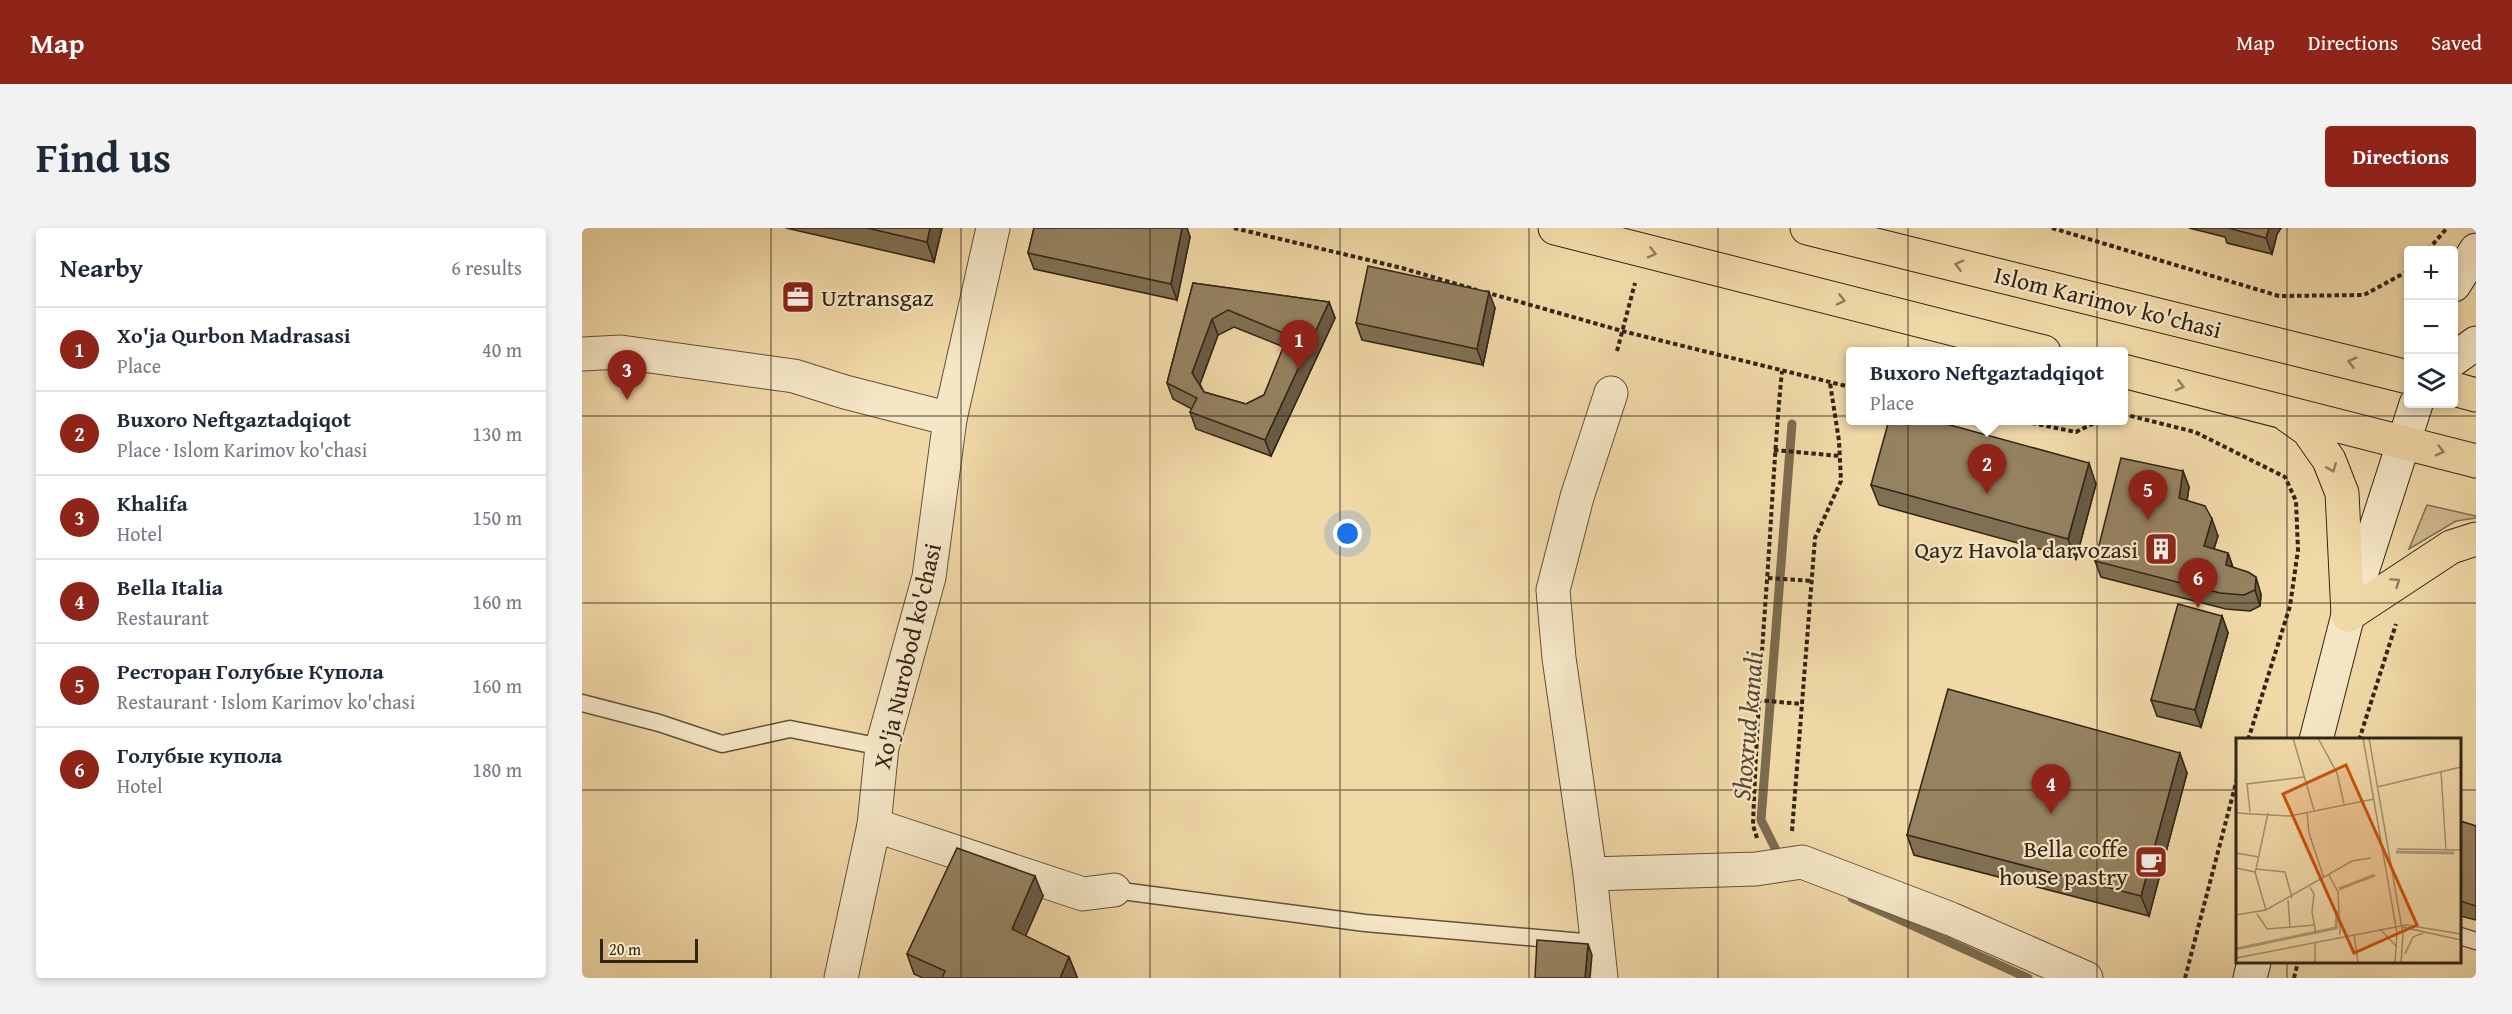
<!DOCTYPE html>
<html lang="en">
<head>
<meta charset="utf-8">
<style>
  body { margin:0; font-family:"Gentium Book Plus",serif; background:#f2f2f3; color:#1f2937 }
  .controls { position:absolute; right:18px; top:18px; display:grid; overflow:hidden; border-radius:6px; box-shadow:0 3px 9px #0003 }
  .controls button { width:54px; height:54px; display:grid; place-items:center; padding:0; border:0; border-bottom:2px solid #e0e1e3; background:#fff; color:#1f2937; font:30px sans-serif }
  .scale { position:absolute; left:18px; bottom:15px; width:98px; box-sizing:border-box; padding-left:6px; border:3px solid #322415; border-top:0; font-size:16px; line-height:21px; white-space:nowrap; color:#322415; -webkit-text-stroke:4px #f5e6c6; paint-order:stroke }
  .you { position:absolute; left:766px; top:306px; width:21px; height:21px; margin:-15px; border:4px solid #fff; border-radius:50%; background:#1a73e8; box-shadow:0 0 0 9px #1a73e833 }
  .badge { display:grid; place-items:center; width:39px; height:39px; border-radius:50%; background:#8f2418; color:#fff; font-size:20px; font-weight:700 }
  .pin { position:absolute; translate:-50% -50px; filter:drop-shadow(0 2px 3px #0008) }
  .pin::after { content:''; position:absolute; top:32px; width:21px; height:18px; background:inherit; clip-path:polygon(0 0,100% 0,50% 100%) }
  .popup { position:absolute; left:1264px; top:119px; width:282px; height:78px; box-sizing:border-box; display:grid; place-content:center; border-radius:6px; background:#fff; filter:drop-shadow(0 2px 4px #0005); font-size:20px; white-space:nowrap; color:#747a83 }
  .popup b { font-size:22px; color:#1f2937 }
  .popup::after { content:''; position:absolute; left:50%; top:100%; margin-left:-12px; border:12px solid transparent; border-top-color:#fff }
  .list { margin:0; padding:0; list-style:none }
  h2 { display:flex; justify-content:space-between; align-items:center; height:78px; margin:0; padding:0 24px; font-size:26px }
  h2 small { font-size:20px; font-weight:400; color:#747a83 }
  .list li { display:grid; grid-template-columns:39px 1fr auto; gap:18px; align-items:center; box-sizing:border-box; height:84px; padding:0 24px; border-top:2px solid #e0e1e3 }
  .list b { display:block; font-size:22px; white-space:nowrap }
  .list p { margin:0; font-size:20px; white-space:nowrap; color:#747a83 }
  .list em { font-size:20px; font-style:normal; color:#747a83 }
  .icon { flex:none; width:33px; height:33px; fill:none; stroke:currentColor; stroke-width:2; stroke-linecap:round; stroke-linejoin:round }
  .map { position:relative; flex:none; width:1894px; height:750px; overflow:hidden; border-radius:6px }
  header { display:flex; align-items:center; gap:36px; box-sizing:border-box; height:84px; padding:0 30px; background:#8f2418; color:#fff }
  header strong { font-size:28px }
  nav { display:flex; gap:33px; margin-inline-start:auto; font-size:21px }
  .intro { display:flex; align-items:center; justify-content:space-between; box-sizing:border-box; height:144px; padding:0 36px }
  h1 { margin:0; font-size:42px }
  .button { padding:15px 27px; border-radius:6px; background:#8f2418; color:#fff; font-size:21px; font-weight:700 }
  main { display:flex; gap:36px; padding:0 36px }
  aside { flex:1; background:#fff; border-radius:6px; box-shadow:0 3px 9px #0003 }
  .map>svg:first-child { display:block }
  .green { fill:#d0b98e; stroke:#816e52; stroke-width:1.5 }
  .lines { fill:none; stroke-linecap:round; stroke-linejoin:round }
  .stream { stroke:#7d6b4f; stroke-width:9 }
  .service-casing { stroke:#62513a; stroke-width:19 }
  .minor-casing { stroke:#62513a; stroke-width:35 }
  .secondary-casing { stroke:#322415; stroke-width:35 }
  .primary-casing { stroke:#322415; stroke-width:35 }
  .path { stroke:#322415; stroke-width:4; stroke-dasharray:4.5 3; stroke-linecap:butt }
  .service { stroke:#f5e6c6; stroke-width:16 }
  .minor { stroke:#f5e6c6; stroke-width:33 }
  .secondary { stroke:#f5e6c6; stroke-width:33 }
  .primary { stroke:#f0d8a7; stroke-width:33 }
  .wall { fill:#807053; stroke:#322415; stroke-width:1.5; fill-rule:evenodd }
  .shaded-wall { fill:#685b44; stroke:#322415; stroke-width:1.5 }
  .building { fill:#958261; stroke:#322415; stroke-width:1.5; fill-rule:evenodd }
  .oneway { stroke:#917e5e }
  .grid { fill:none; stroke:#322415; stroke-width:1.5; stroke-opacity:0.55 }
  .labels { text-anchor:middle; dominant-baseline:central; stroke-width:4.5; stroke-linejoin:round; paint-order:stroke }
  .poi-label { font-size:24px; fill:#322415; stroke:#f5e6c6; text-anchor:end }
  .street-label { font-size:24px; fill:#322415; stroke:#f5e6c6 }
  .water-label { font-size:26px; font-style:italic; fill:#584832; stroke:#f5e6c6 }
  .inset-river { fill:none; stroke:#af9b75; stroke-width:3 }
  .inset-road { fill:none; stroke:#a4906d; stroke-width:1.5 }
  .view { fill:#cd510d; fill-opacity:0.15; stroke:#cd510d; stroke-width:3 }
  .inset-edge { fill:none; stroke:#322415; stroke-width:3 }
</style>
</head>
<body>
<header>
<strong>Map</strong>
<nav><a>Map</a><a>Directions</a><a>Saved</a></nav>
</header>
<div class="intro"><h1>Find us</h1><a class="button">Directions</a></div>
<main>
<aside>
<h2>Nearby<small>6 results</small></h2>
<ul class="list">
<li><span class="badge">1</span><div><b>Xo'ja Qurbon Madrasasi</b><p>Place</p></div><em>40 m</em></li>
<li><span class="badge">2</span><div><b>Buxoro Neftgaztadqiqot</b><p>Place · Islom Karimov ko'chasi</p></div><em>130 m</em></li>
<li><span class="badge">3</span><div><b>Khalifa</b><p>Hotel</p></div><em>150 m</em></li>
<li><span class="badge">4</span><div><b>Bella Italia</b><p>Restaurant</p></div><em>160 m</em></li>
<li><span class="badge">5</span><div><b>Ресторан Голубые Купола</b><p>Restaurant · Islom Karimov ko'chasi</p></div><em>160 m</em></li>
<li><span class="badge">6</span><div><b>Голубые купола</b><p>Hotel</p></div><em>180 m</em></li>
</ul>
</aside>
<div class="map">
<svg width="1894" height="750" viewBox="0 0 1894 750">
  <rect width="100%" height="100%" fill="#f0d8a7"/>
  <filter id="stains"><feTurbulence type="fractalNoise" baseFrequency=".00333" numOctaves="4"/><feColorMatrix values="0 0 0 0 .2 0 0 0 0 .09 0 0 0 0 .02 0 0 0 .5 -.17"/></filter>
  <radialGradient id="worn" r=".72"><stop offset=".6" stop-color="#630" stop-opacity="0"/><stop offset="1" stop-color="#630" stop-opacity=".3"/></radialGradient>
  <polygon class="green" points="1845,277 1894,288 1894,290 1874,293 1827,321"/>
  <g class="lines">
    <g class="stream">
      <polyline points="1199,632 1179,592 1210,196"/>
      <polyline points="1270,670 1446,750"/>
    </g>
    <defs>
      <g id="service">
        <polyline points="0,475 77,495 140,516 208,501 300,519"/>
        <polyline points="532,662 783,695 1013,715"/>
        <polyline points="1878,708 1894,713"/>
      </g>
      <g id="minor">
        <polyline points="0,126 39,124 212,148 263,164 368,191"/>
        <polyline points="292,597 501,666 532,662"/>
        <polyline points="1008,646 1174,641 1220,634 1369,691 1504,750"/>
        <polyline points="259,750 292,597 300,519 347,349 368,191 411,0"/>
        <polyline points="1019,750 1008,646 977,430 971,362 995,269 1029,165"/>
      </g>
      <g id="secondary">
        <polyline points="1872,57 1894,22"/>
        <polyline points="1872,131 1894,115"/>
        <polyline points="1734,512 1766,387 1834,176"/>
        <polyline points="1668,750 1672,734"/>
      </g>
      <g id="primary">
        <polyline points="973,0 1462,124"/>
        <polyline points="1225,0 1826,149"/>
        <polyline points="1541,143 1894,233"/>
        <polyline points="1872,161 1894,167"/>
        <polyline points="1705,187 1726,202 1747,232 1760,265 1766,387"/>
        <polyline points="1766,387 1869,319 1894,311"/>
      </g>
    </defs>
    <use href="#service" class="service-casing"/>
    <use href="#minor" class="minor-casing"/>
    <use href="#secondary" class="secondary-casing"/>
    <use href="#primary" class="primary-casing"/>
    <g class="path">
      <polyline points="652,0 820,40 895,62"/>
      <polyline points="1470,0 1697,68 1782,67 1826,43"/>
      <polyline points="1846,22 1865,0"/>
      <polyline points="903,64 1040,103 1268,159"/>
      <polyline points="1035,123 1053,55"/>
      <polyline points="1541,186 1613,204 1703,249 1714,273 1716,322 1708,378 1666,512"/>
      <polyline points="1435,192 1494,204 1518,192"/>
      <polyline points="1192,222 1258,228"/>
      <polyline points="1186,350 1230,353"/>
      <polyline points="1175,472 1220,476"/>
      <polyline points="1777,512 1814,396"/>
      <polyline points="1210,603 1233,310 1259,253 1257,213 1248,155"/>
      <path d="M1175,610l-4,-13c3,-82 8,-163 14,-245 5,-70 8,-139 15,-209"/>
      <polyline points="1603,750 1656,547"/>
      <polyline points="1712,750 1716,734"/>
    </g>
    <use href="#service" class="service"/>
    <use href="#minor" class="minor"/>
    <use href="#secondary" class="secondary"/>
    <use href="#primary" class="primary"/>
  </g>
  <g class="wall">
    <polygon points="204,0 360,0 352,34"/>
    <polygon points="452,0 605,0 608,9 595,72 452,41 446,25"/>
    <polygon points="1607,0 1699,0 1695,6 1690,26 1645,15 1643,9"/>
    <path d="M611,55l136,19 6,16 -64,138 -75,-27 -6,-17 2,-3 -19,-10 -6,-16zM652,99l50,20 -20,48 -18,9 -42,-12 -4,-8 18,-49z"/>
    <polygon points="913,80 901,137 780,112 774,95"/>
    <polygon points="1601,243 1607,259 1605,273 1636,308 1632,321 1646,325 1651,339 1679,366 1678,378 1668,383 1644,381 1519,349 1513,333"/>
    <polygon points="1514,256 1494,331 1297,277 1289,257"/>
    <polygon points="1640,388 1646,405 1619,499 1575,488 1569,472"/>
    <polygon points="1605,545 1567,688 1332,627 1325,607"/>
    <polygon points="1878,593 1894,598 1894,692 1878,688"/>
    <polygon points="461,668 443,708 487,729 495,749 494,750 341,750 332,746 325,726"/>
  </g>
  <g class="shaded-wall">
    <polygon points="348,0 360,0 352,34 345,14"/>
    <polygon points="600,0 605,0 608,9 595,72 589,56"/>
    <polygon points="1687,0 1699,0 1695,6 1690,26 1684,10"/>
    <polygon points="907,64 913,80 901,137 895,121"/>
    <polygon points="747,74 753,90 689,228 683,212"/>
    <polygon points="630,91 636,107 616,161 610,145"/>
    <polygon points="1507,235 1514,256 1494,331 1486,311"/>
    <polygon points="1601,243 1607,259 1603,287 1597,270"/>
    <polygon points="1630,291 1636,308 1627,335 1622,318"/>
    <polygon points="1646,325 1651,341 1644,337"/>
    <polygon points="1674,349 1679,366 1678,378 1673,362"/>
    <polygon points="1640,388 1646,405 1619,499 1613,482"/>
    <polygon points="1598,525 1605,545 1567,688 1559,668"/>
    <polygon points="453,648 461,668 438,721 430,701"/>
    <polygon points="1006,716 1010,727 1008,750 1003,750"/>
    <polygon points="487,729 495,749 494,750 478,750"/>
  </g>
  <g class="building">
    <polygon points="285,0 348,0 345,14"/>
    <polygon points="452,0 600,0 589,56 446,25"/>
    <polygon points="1646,0 1687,0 1684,10"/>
    <polygon points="786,38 907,64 895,121 774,95"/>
    <path d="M611,55l136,19 -64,138 -75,-28 7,-14 -30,-15zM646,82l60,25 -24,60 -18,9 -42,-12 -12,-19 20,-54z"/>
    <polygon points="1307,192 1350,192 1507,235 1486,311 1289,257"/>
    <polygon points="1539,230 1601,243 1597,270 1623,278 1630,291 1622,318 1646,325 1644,337 1666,344 1674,349 1673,362 1662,367 1638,365 1513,333"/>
    <polygon points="1596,376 1640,388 1613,482 1569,472"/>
    <polygon points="1366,461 1598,525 1559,668 1325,607"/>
    <polygon points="1878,593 1894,598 1894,678 1878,673"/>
    <polygon points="375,620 453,648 430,701 487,729 478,750 360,750 363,743 325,726"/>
    <polygon points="955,712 1006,716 1003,750 953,750"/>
  </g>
  <defs><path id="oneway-chevron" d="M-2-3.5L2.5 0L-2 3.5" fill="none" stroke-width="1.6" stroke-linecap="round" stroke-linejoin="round" transform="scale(1.5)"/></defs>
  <g class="oneway">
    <use href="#oneway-chevron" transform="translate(1070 25) rotate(14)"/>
    <use href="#oneway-chevron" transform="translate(1377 37) rotate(-166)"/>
    <use href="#oneway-chevron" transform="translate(1259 72) rotate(14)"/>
    <use href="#oneway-chevron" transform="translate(1770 134) rotate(-165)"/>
    <use href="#oneway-chevron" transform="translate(1598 158) rotate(14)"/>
    <use href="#oneway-chevron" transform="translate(1858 223) rotate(15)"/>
    <use href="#oneway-chevron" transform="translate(1750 240) rotate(68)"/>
    <use href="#oneway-chevron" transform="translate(1814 354) rotate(-34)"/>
  </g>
  <path class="grid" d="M189,0v750M379,0v750M568,0v750M758,0v750M947,0v750M1136,0v750M1326,0v750M1515,0v750M1705,0v512M0,188h1894M0,375h1894M0,562h1656M1878,562h16M1705,734v16"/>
  <defs>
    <symbol id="office-square" viewBox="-11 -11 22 22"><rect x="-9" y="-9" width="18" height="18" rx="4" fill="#8f2418" stroke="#f5e6c6"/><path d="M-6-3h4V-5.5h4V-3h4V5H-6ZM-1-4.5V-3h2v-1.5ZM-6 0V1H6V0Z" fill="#fff"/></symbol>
    <symbol id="building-square" viewBox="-11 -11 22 22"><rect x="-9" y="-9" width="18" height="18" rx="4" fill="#8f2418" stroke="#f5e6c6"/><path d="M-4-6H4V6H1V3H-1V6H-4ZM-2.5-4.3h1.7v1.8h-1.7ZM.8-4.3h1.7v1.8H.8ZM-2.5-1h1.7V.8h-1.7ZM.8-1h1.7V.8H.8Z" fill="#fff"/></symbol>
    <symbol id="cafe-square" viewBox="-11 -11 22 22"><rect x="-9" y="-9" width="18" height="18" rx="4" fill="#8f2418" stroke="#f5e6c6"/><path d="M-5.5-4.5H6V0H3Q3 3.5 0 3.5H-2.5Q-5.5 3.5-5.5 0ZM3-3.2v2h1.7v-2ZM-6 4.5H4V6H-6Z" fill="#fff"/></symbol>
  </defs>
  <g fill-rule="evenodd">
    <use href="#office-square" x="197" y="50" width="38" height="38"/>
    <use href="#building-square" x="1560" y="302" width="38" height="38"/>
    <use href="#cafe-square" x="1550" y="615" width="38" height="38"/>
  </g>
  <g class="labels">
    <g class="poi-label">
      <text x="239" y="69" text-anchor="start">Uztransgaz</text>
      <text x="1556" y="321">Qayz Havola darvozasi</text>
      <text x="1546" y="620">Bella coffe<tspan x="1546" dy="28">house pastry</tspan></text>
    </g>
    <g class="street-label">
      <text transform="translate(1526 74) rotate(14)">Islom Karimov ko'chasi</text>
      <text transform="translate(325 428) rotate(-77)">Xo'ja Nurobod ko'chasi</text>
    </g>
    <g class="water-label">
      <text transform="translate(1165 498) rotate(-85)">Shoxrud kanali</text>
    </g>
  </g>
  <g transform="translate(1654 510)">
    <rect width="225" height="225" fill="#f0d8a7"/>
    <path class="inset-river" d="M160,114l58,1M103,151l36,-14M0,211l100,-21 1,-17"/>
    <path class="inset-road" d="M57,0l21,72M82,0l19,35 7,31M127,0l34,195 -2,30M133,0l34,196 -2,29M205,33l5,79M141,49l84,-20M14,74l-3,-28 57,-7M71,74l2,21 15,45M0,75l54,3 84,-17M161,111l64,1M0,115l23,4M0,130l19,4 11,38M20,131l12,-56M19,134l1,-3 29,3 7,26M93,137l9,17 2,43M74,149l4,7 -2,18 4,22M52,162l2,28M21,176l10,15 48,-4M0,177l30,-5 86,-49 19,-3M166,189l59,13M144,191l17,18M118,196l4,29M79,204v21M169,216l8,-17 10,-4M0,220l170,-33 55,9"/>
    <path class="view" d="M110,27l71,160 -63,28 -71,-159z"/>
    <rect width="225" height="225" class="inset-edge"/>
  </g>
  <rect width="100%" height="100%" filter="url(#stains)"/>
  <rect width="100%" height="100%" fill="url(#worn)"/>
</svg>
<div class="controls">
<button>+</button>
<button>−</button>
<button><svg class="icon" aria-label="layers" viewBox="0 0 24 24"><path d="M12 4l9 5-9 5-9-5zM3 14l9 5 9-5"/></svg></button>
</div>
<div class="scale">20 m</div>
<div class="you"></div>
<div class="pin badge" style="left:717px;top:142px">1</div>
<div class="pin badge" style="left:1405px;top:266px">2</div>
<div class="popup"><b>Buxoro Neftgaztadqiqot</b>Place</div>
<div class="pin badge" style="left:45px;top:172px">3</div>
<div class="pin badge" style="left:1469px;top:586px">4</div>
<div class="pin badge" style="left:1566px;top:292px">5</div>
<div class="pin badge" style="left:1616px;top:380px">6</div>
</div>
</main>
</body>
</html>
